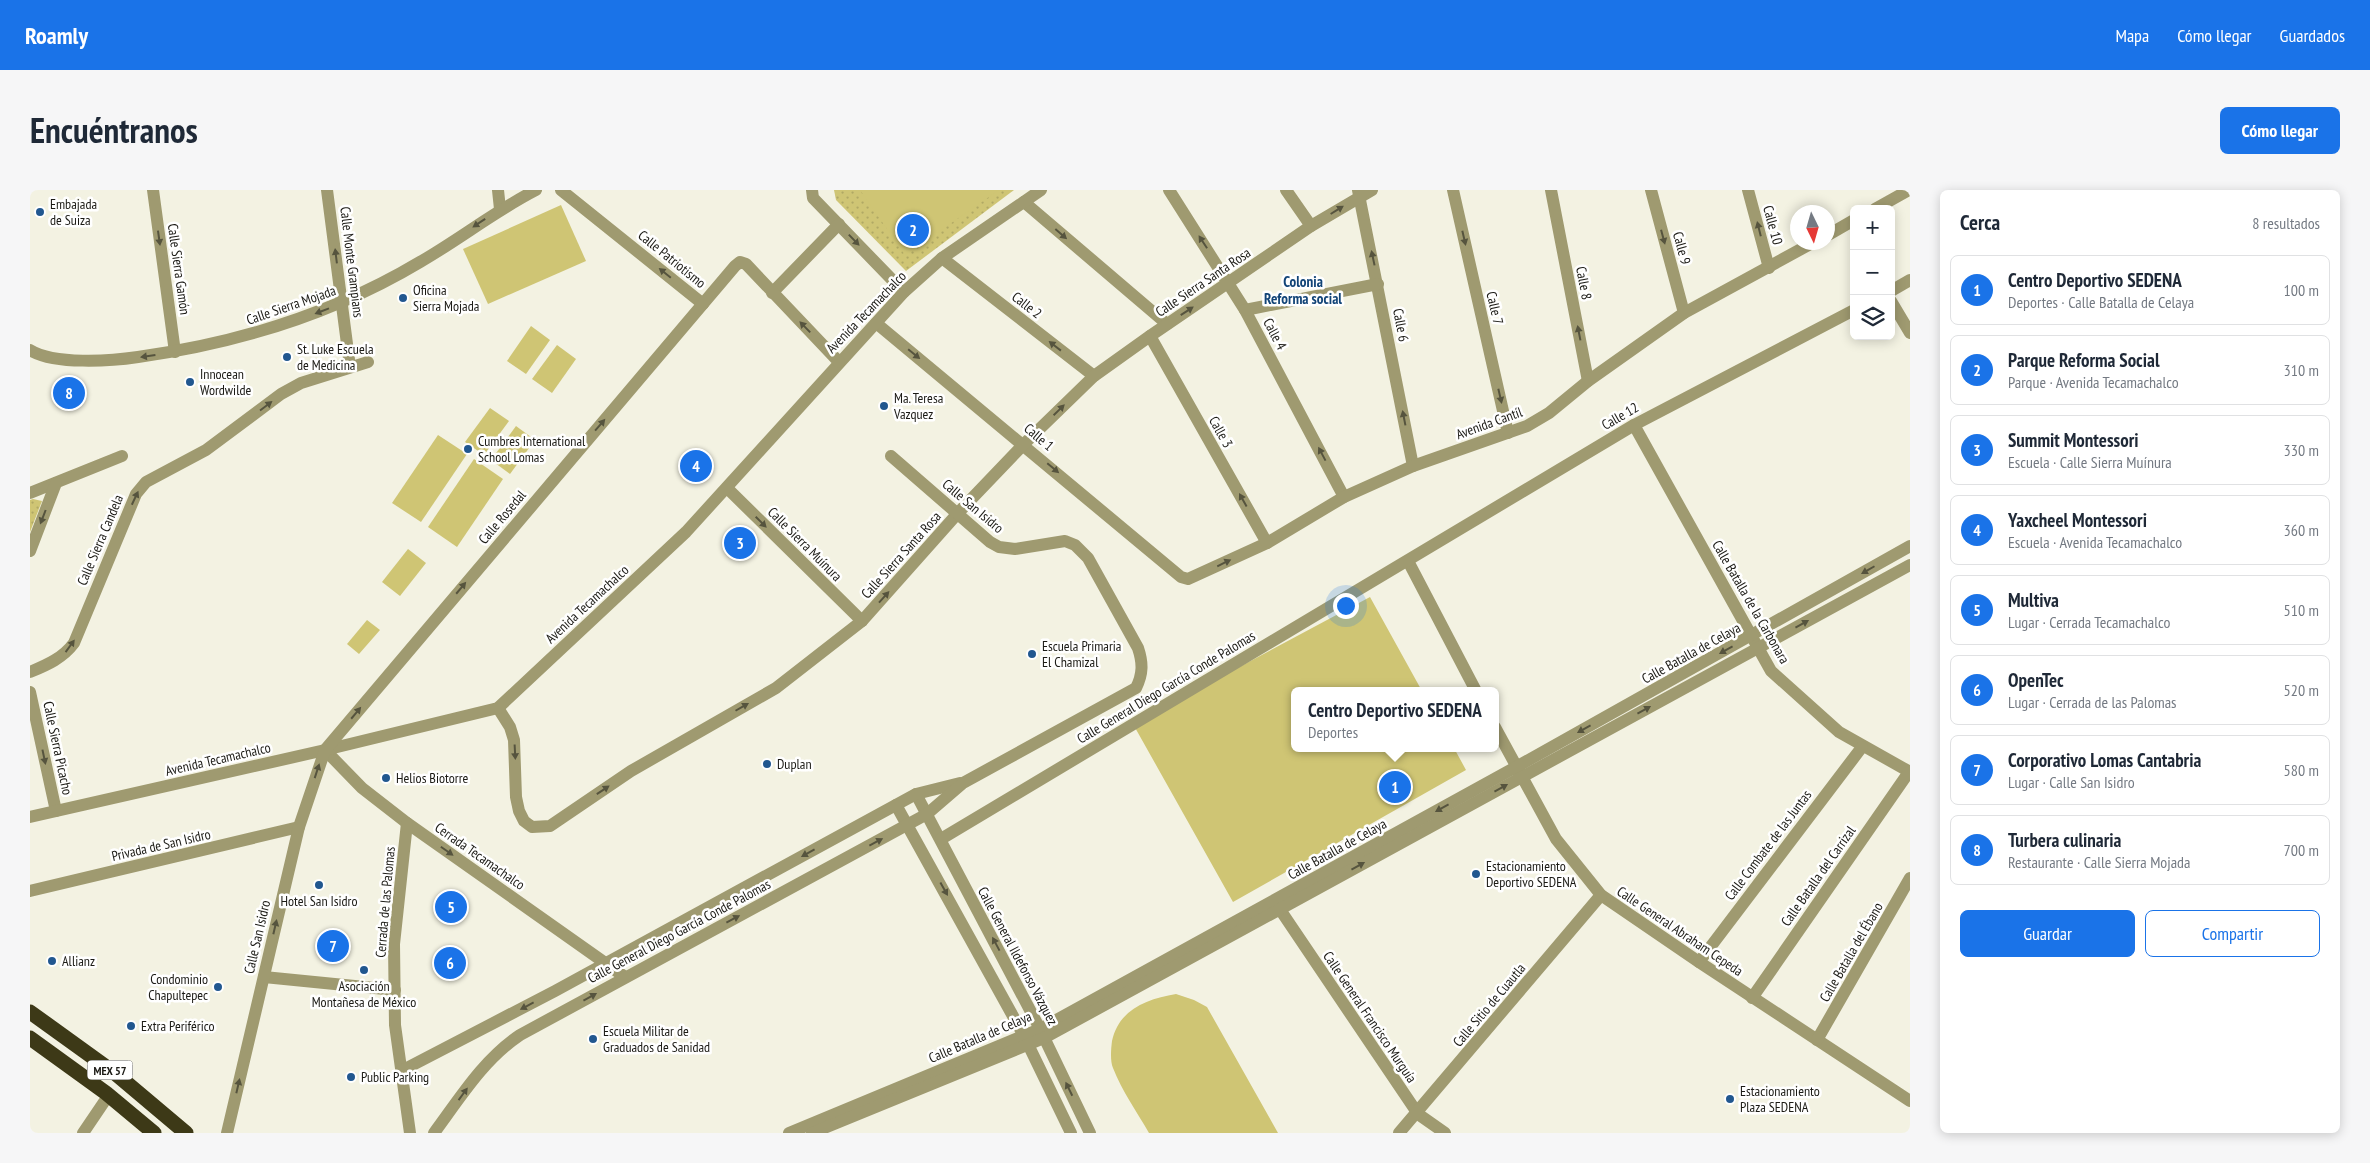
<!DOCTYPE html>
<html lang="es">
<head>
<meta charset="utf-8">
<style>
  body { margin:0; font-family:"PT Sans Narrow",sans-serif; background:#f6f6f7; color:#1f2937 }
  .controls { position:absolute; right:15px; top:15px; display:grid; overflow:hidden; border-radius:8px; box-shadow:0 2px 12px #0003 }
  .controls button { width:45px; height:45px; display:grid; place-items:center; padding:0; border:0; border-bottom:1px solid #e0e1e3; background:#fff; color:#1f2937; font:25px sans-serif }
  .compass { position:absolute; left:1760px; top:15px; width:45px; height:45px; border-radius:50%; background:#fff; box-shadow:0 2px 12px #0003; rotate:175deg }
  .you { position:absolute; left:1315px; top:415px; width:18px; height:18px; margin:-12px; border:4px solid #fff; border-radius:50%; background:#1a73e8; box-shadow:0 0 0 8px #1a73e833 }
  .badge { display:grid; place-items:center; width:32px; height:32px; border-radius:50%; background:#1a73e8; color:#fff; font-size:16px; font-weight:700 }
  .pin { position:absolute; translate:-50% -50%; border:2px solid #fff; box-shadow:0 1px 5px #0006 }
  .popup { position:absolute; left:1261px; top:497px; width:208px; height:65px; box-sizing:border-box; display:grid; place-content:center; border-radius:8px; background:#fff; filter:drop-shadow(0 1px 4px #0005); font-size:16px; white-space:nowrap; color:#747a83 }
  .popup b { font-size:19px; color:#1f2937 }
  .popup::after { content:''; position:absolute; left:50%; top:100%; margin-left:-10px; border:10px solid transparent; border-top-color:#fff }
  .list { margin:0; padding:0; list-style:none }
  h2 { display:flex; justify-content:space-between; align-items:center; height:65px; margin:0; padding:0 20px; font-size:21px }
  h2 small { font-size:16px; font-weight:400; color:#747a83 }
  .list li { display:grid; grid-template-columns:32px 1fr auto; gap:15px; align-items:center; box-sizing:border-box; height:70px; margin:0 10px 10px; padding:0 10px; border:1px solid #e0e1e3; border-radius:8px }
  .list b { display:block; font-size:19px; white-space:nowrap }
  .list p { margin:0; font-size:16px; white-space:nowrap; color:#747a83 }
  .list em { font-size:16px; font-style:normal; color:#747a83 }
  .actions { display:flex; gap:10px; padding:15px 20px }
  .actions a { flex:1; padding:11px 0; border:1px solid #1a73e8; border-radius:8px; text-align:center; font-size:18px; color:#1a73e8 }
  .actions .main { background:#1a73e8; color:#fff }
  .icon { flex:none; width:28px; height:28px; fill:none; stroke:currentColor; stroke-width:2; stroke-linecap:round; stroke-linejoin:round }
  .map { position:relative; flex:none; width:1880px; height:943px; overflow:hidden; border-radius:8px }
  header { display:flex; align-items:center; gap:30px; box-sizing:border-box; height:70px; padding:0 25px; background:#1a73e8; color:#fff }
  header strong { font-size:24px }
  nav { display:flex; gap:28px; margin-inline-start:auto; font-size:18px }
  .intro { display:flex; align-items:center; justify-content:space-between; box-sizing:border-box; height:120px; padding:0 30px }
  h1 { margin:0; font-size:35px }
  .button { padding:12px 22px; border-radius:8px; background:#1a73e8; color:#fff; font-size:18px; font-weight:700 }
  main { display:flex; gap:30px; padding:0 30px }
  aside { flex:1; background:#fff; border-radius:8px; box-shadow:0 2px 12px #0003 }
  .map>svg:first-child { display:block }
  .park { fill:url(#park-dots) }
  .garden { fill:#cfc574 }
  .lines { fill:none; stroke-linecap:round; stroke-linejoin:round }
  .minor { stroke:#9f9a70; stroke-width:12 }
  .highway { stroke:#3d3917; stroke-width:15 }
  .oneway { fill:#56543e }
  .poi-dot { fill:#21578f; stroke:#fff; stroke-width:2 }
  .labels { text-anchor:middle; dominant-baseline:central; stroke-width:5; stroke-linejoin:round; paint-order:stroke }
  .shield { fill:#fff; stroke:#5f5f5b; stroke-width:1 }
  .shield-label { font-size:12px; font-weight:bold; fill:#1b1a15 }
  .poi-label { font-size:14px; fill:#1b1a15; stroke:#fff; text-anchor:start }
  .street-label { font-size:14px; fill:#1b1a15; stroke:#fff }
  .neighbourhood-label { font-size:15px; font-weight:bold; fill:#124477; stroke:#fff }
</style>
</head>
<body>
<header>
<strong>Roamly</strong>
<nav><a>Mapa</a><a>Cómo llegar</a><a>Guardados</a></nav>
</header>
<div class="intro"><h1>Encuéntranos</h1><a class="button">Cómo llegar</a></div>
<main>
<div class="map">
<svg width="1880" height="943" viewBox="0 0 1880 943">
  <defs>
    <pattern id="park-dots" width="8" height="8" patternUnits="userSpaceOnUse" patternTransform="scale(1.25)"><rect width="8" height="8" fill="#cfc574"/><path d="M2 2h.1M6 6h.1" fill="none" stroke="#b1a964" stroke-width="1.8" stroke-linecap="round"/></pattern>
  </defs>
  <rect width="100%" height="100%" fill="#f3f2e2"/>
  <g class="park">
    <polygon points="804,0 984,0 876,81 806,10"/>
    <polygon points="3,309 12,311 0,342 0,310"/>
  </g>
  <g class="garden">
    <polygon points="830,0 969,0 875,65"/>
    <polygon points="531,15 556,71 458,114 433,59"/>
    <polygon points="501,136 520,150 496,184 477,171"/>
    <polygon points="527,155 546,169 522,203 502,189"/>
    <polygon points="460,218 479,231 454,265 435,252"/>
    <polygon points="486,236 505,250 480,284 461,270"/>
    <polygon points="408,245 437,264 391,332 362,313"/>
    <polygon points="444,269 473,289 427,357 398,337"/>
    <polygon points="378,359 396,373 370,406 352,392"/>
    <polygon points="1340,407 1392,501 1265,501 1265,558 1424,558 1436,580 1203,712 1103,534"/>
    <polygon points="337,430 350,440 329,464 317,454"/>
    <path d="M1146,804l18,6 13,7 71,126h-129c-12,-21 -27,-42 -36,-65 -3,-7 -2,-19 -1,-27 7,-32 35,-42 64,-47z"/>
  </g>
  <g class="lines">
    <g class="minor">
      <polyline points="123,0 145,162"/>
      <polyline points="297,0 320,177"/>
      <polyline points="468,0 470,19"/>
      <polyline points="531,0 673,114"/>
      <polyline points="782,0 783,8 874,102"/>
      <polyline points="1139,0 1215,120 1314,307"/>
      <polyline points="1256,0 1281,36"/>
      <polyline points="1328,0 1383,276"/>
      <polyline points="1423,0 1478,243"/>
      <polyline points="1521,0 1558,191"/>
      <polyline points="1621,0 1654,123"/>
      <polyline points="1718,0 1739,78"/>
      <polyline points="994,12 1137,134"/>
      <polyline points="1845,19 1879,0"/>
      <polyline points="1798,45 1824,30"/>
      <polyline points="912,68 1064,186"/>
      <polyline points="1861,101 1880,90"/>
      <polyline points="742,103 809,34"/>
      <polyline points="1861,111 1880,143"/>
      <polyline points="1215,120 1348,94"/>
      <polyline points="846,133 1151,387 1158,389 1237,353 1314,307 1383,276 1497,236 1519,223 1558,191 1654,123 1784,52"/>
      <polyline points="1120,146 1237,353"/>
      <path d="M0,160c24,15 81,11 108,7 101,-14 195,-43 282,-95 40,-23 75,-51 116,-72"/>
      <polyline points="1604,235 1741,481 1809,542 1880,582"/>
      <polyline points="697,298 832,431"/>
      <polyline points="0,303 92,266"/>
      <polyline points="0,361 26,293"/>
      <polyline points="1378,371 1446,501"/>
      <path d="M0,482c17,-7 33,-14 44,-29l62,-149 10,-12 60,-32 75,-56 20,-11 67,-21"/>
      <polyline points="0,502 26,621"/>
      <polyline points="468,518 480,537 484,550 486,607 489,621 494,631 502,637 520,636 601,581 746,498 832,431 928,323 994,254 1064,186 1120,146 1281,36 1342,0"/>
      <polyline points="1465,537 1526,649 1571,705 1669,772 1880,911"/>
      <polyline points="295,560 332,598 377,633 595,787"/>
      <polyline points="886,604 1010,839 1060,943"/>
      <polyline points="866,615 994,846 1041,943"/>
      <polyline points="0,627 295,560 468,518 656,342 874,102 912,68 1011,0"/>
      <polyline points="377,633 364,754 365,835 380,943"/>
      <polyline points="911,649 1604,235 1824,120"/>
      <polyline points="0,701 269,637"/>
      <polyline points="1249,718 1388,924 1415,943"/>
      <polyline points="1669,772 1832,557"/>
      <polyline points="234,787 365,800"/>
      <polyline points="1722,808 1879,582"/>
      <polyline points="1787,850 1880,688"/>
      <polyline points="371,881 525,801 886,604 930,593"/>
      <polyline points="53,943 74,912"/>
      <polyline points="197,943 269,637 295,560 705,76 710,72 716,74 809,172"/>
      <path d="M404,943c26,-35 49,-73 86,-98l407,-221 36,-31 173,-95c7,-14 7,-25 2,-40l-50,-90 -13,-13 -10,-4 -50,8 -16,-2 -9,-5 -99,-86"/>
      <polyline points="759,943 1010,839 1486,577 1880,356"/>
      <polyline points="782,943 1014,848 1880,375"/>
      <polyline points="1369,943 1571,705"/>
    </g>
    <g class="highway">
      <polyline points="0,822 86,884 156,943"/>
      <polyline points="0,848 76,903 124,943"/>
    </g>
  </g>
  <defs><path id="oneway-solid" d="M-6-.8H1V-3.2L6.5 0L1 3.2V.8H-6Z" transform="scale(1.25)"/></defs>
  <g class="oneway">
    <use href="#oneway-solid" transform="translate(1307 20) rotate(-32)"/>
    <use href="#oneway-solid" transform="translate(449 33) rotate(146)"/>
    <use href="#oneway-solid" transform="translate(1729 39) rotate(-104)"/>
    <use href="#oneway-solid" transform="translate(1031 44) rotate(41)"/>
    <use href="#oneway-solid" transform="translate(1633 47) rotate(75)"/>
    <use href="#oneway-solid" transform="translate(129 48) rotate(82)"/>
    <use href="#oneway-solid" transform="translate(1434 48) rotate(77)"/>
    <use href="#oneway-solid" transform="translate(824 50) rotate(46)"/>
    <use href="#oneway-solid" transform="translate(1173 52) rotate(-123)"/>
    <use href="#oneway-solid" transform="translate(306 66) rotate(-97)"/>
    <use href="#oneway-solid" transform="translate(1343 68) rotate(-102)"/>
    <use href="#oneway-solid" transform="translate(635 83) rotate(-141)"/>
    <use href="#oneway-solid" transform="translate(292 121) rotate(159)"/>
    <use href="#oneway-solid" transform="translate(1157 121) rotate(-33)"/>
    <use href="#oneway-solid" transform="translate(775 137) rotate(-134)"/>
    <use href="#oneway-solid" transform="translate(1549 143) rotate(-101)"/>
    <use href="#oneway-solid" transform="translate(1025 156) rotate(-142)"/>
    <use href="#oneway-solid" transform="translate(884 164) rotate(39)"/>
    <use href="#oneway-solid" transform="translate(118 166) rotate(172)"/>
    <use href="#oneway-solid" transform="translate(1470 206) rotate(77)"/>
    <use href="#oneway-solid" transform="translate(236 216) rotate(-37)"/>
    <use href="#oneway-solid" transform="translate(1029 220) rotate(-44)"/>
    <use href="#oneway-solid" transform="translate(1374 228) rotate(-101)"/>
    <use href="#oneway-solid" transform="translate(570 235) rotate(-49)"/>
    <use href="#oneway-solid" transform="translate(1292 264) rotate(-118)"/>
    <use href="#oneway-solid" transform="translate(1023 278) rotate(40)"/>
    <use href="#oneway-solid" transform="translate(105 308) rotate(-65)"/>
    <use href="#oneway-solid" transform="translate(1213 310) rotate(-119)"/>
    <use href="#oneway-solid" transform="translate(13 327) rotate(111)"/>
    <use href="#oneway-solid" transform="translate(731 332) rotate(45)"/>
    <use href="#oneway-solid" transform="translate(1194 373) rotate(-26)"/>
    <use href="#oneway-solid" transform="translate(1838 380) rotate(150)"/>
    <use href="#oneway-solid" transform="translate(431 398) rotate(-50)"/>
    <use href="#oneway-solid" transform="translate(854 407) rotate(-48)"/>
    <use href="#oneway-solid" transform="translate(1772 434) rotate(-29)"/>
    <use href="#oneway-solid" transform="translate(40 456) rotate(-54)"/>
    <use href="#oneway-solid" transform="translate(1696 460) rotate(151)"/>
    <use href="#oneway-solid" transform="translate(712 517) rotate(-30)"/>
    <use href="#oneway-solid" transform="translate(1614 520) rotate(-29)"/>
    <use href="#oneway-solid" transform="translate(326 523) rotate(-50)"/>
    <use href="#oneway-solid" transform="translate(1554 539) rotate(151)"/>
    <use href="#oneway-solid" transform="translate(485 562) rotate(87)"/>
    <use href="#oneway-solid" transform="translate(14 567) rotate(78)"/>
    <use href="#oneway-solid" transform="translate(287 581) rotate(-72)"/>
    <use href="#oneway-solid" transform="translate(1471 598) rotate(-29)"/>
    <use href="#oneway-solid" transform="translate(573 600) rotate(-34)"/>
    <use href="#oneway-solid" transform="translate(1412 618) rotate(151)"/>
    <use href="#oneway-solid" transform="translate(846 652) rotate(-28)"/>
    <use href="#oneway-solid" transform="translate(417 661) rotate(35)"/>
    <use href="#oneway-solid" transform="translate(778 663) rotate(151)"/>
    <use href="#oneway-solid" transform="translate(1328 676) rotate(-29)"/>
    <use href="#oneway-solid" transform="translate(914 699) rotate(61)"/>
    <use href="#oneway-solid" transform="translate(703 729) rotate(-28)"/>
    <use href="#oneway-solid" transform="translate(245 737) rotate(-77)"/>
    <use href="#oneway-solid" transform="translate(966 754) rotate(-118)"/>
    <use href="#oneway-solid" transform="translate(560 807) rotate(-29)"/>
    <use href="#oneway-solid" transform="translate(497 816) rotate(152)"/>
    <use href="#oneway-solid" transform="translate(208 896) rotate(-77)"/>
    <use href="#oneway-solid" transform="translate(1039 899) rotate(-116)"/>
    <use href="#oneway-solid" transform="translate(433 904) rotate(-54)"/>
  </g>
  <g class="poi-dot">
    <circle cx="10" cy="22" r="5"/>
    <circle cx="373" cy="108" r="5"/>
    <circle cx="257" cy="167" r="5"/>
    <circle cx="160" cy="192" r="5"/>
    <circle cx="854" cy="216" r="5"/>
    <circle cx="438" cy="259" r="5"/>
    <circle cx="1002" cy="464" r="5"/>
    <circle cx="737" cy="574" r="5"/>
    <circle cx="356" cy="588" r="5"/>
    <circle cx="1446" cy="684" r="5"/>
    <circle cx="289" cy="695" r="5"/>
    <circle cx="22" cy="771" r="5"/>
    <circle cx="334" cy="780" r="5"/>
    <circle cx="188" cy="797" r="5"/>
    <circle cx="101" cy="836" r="5"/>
    <circle cx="563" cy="849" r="5"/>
    <circle cx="321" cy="887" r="5"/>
    <circle cx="1700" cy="909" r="5"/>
  </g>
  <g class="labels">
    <rect class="shield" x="57.5" y="870.5" width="45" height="19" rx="4"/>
    <g class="shield-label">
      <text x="80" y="880">MEX 57</text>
    </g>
    <g class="poi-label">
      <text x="20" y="14">Embajada<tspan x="20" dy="16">de Suiza</tspan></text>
      <text x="383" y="100">Oficina<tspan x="383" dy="16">Sierra Mojada</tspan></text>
      <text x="267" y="159">St. Luke Escuela<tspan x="267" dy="16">de Medicina</tspan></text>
      <text x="170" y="184">Innocean<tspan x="170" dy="16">Wordwilde</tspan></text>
      <text x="864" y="208">Ma. Teresa<tspan x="864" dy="16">Vazquez</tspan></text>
      <text x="448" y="251">Cumbres International<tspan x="448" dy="16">School Lomas</tspan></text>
      <text x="1012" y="456">Escuela Primaria<tspan x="1012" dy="16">El Chamizal</tspan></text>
      <text x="747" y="574">Duplan</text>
      <text x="366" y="588">Helios Biotorre</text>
      <text x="1456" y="676">Estacionamiento<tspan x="1456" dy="16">Deportivo SEDENA</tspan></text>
      <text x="289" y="711" text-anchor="middle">Hotel San Isidro</text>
      <text x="32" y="771">Allianz</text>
      <text x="178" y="789" text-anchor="end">Condominio<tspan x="178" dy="16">Chapultepec</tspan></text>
      <text x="334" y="796" text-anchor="middle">Asociación<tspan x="334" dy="16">Montañesa de México</tspan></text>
      <text x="111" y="836">Extra Periférico</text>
      <text x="573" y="841">Escuela Militar de<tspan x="573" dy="16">Graduados de Sanidad</tspan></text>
      <text x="331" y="887">Public Parking</text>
      <text x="1710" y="901">Estacionamiento<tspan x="1710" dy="16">Plaza SEDENA</tspan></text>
    </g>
    <g class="street-label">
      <text transform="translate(1743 35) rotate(75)">Calle 10</text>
      <text transform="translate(1652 58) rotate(75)">Calle 9</text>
      <text transform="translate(642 69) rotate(39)">Calle Patriotismo</text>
      <text transform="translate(322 72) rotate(83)">Calle Monte Grampians</text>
      <text transform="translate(149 79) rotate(82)">Calle Sierra Gamón</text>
      <text transform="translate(1173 92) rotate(-34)">Calle Sierra Santa Rosa</text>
      <text transform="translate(1554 93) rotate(79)">Calle 8</text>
      <text transform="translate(261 115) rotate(-19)">Calle Sierra Mojada</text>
      <text transform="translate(997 115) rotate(38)">Calle 2</text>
      <text transform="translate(1465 118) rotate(77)">Calle 7</text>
      <text transform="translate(836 122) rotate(-46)">Avenida Tecamachalco</text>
      <text transform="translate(1371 135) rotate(79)">Calle 6</text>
      <text transform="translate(1245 144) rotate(62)">Calle 4</text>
      <text transform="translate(1590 226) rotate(-30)">Calle 12</text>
      <text transform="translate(1459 233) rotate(-20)">Avenida Cantíl</text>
      <text transform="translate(1191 242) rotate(61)">Calle 3</text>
      <text transform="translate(1009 247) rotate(40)">Calle 1</text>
      <text transform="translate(943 316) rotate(40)">Calle San Isidro</text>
      <text transform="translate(472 327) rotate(-50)">Calle Rosedal</text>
      <text transform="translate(70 350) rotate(-67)">Calle Sierra Candela</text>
      <text transform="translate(775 354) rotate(45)">Calle Sierra Muínura</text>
      <text transform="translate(871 365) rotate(-48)">Calle Sierra Santa Rosa</text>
      <text transform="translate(1721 412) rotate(60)">Calle Batalla de la Carbonara</text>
      <text transform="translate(557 414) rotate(-43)">Avenida Tecamachalco</text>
      <text transform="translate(1661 463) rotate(-29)">Calle Batalla de Celaya</text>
      <text transform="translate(1136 497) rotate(-31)">Calle General Diego García Conde Palomas</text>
      <text transform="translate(28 558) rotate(78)">Calle Sierra Picacho</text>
      <text transform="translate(188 569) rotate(-13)">Avenida Tecamachalco</text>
      <text transform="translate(131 655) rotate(-13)">Privada de San Isidro</text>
      <text transform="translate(1738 655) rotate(-53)">Calle Combate de las Juntas</text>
      <text transform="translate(1307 659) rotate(-29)">Calle Batalla de Celaya</text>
      <text transform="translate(450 666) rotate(35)">Cerrada Tecamachalco</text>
      <text transform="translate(1788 686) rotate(-55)">Calle Batalla del Carrizal</text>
      <text transform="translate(355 712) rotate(-85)">Cerrada de las Palomas</text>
      <text transform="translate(649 741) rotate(-28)">Calle General Diego García Conde Palomas</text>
      <text transform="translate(1650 741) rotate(34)">Calle General Abraham Cepeda</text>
      <text transform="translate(227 747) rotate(-77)">Calle San Isidro</text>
      <text transform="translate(1821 762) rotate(-60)">Calle Batalla del Ébano</text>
      <text transform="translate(988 766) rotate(62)">Calle General Ildefonso Vázquez</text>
      <text transform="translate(1459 815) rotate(-50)">Calle Sitio de Cuautla</text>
      <text transform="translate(1340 827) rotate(56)">Calle General Francisco Murguía</text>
      <text transform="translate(950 847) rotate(-23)">Calle Batalla de Celaya</text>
    </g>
    <g class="neighbourhood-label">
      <text x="1273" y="91">Colonia<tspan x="1273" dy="17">Reforma social</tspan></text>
    </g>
  </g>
</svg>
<div class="controls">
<button>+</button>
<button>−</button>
<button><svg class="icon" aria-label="layers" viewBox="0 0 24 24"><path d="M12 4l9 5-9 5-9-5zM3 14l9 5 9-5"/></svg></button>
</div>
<svg class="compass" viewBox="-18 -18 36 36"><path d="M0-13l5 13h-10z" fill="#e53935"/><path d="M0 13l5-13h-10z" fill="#747a83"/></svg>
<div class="you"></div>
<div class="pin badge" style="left:1365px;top:597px">1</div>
<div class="popup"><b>Centro Deportivo SEDENA</b>Deportes</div>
<div class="pin badge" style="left:883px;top:40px">2</div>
<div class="pin badge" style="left:710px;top:353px">3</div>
<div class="pin badge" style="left:666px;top:276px">4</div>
<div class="pin badge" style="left:421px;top:717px">5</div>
<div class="pin badge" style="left:420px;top:773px">6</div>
<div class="pin badge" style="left:303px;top:756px">7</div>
<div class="pin badge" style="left:39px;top:203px">8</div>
</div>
<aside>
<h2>Cerca<small>8 resultados</small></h2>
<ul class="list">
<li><span class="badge">1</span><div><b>Centro Deportivo SEDENA</b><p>Deportes · Calle Batalla de Celaya</p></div><em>100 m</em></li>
<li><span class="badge">2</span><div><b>Parque Reforma Social</b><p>Parque · Avenida Tecamachalco</p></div><em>310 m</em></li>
<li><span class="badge">3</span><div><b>Summit Montessori</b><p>Escuela · Calle Sierra Muínura</p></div><em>330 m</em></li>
<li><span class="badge">4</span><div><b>Yaxcheel Montessori</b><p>Escuela · Avenida Tecamachalco</p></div><em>360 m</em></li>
<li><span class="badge">5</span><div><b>Multiva</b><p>Lugar · Cerrada Tecamachalco</p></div><em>510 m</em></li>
<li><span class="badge">6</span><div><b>OpenTec</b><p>Lugar · Cerrada de las Palomas</p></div><em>520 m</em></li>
<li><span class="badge">7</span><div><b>Corporativo Lomas Cantabria</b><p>Lugar · Calle San Isidro</p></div><em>580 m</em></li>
<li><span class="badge">8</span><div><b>Turbera culinaria</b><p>Restaurante · Calle Sierra Mojada</p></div><em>700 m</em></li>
</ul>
<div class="actions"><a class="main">Guardar</a><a>Compartir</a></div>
</aside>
</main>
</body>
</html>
